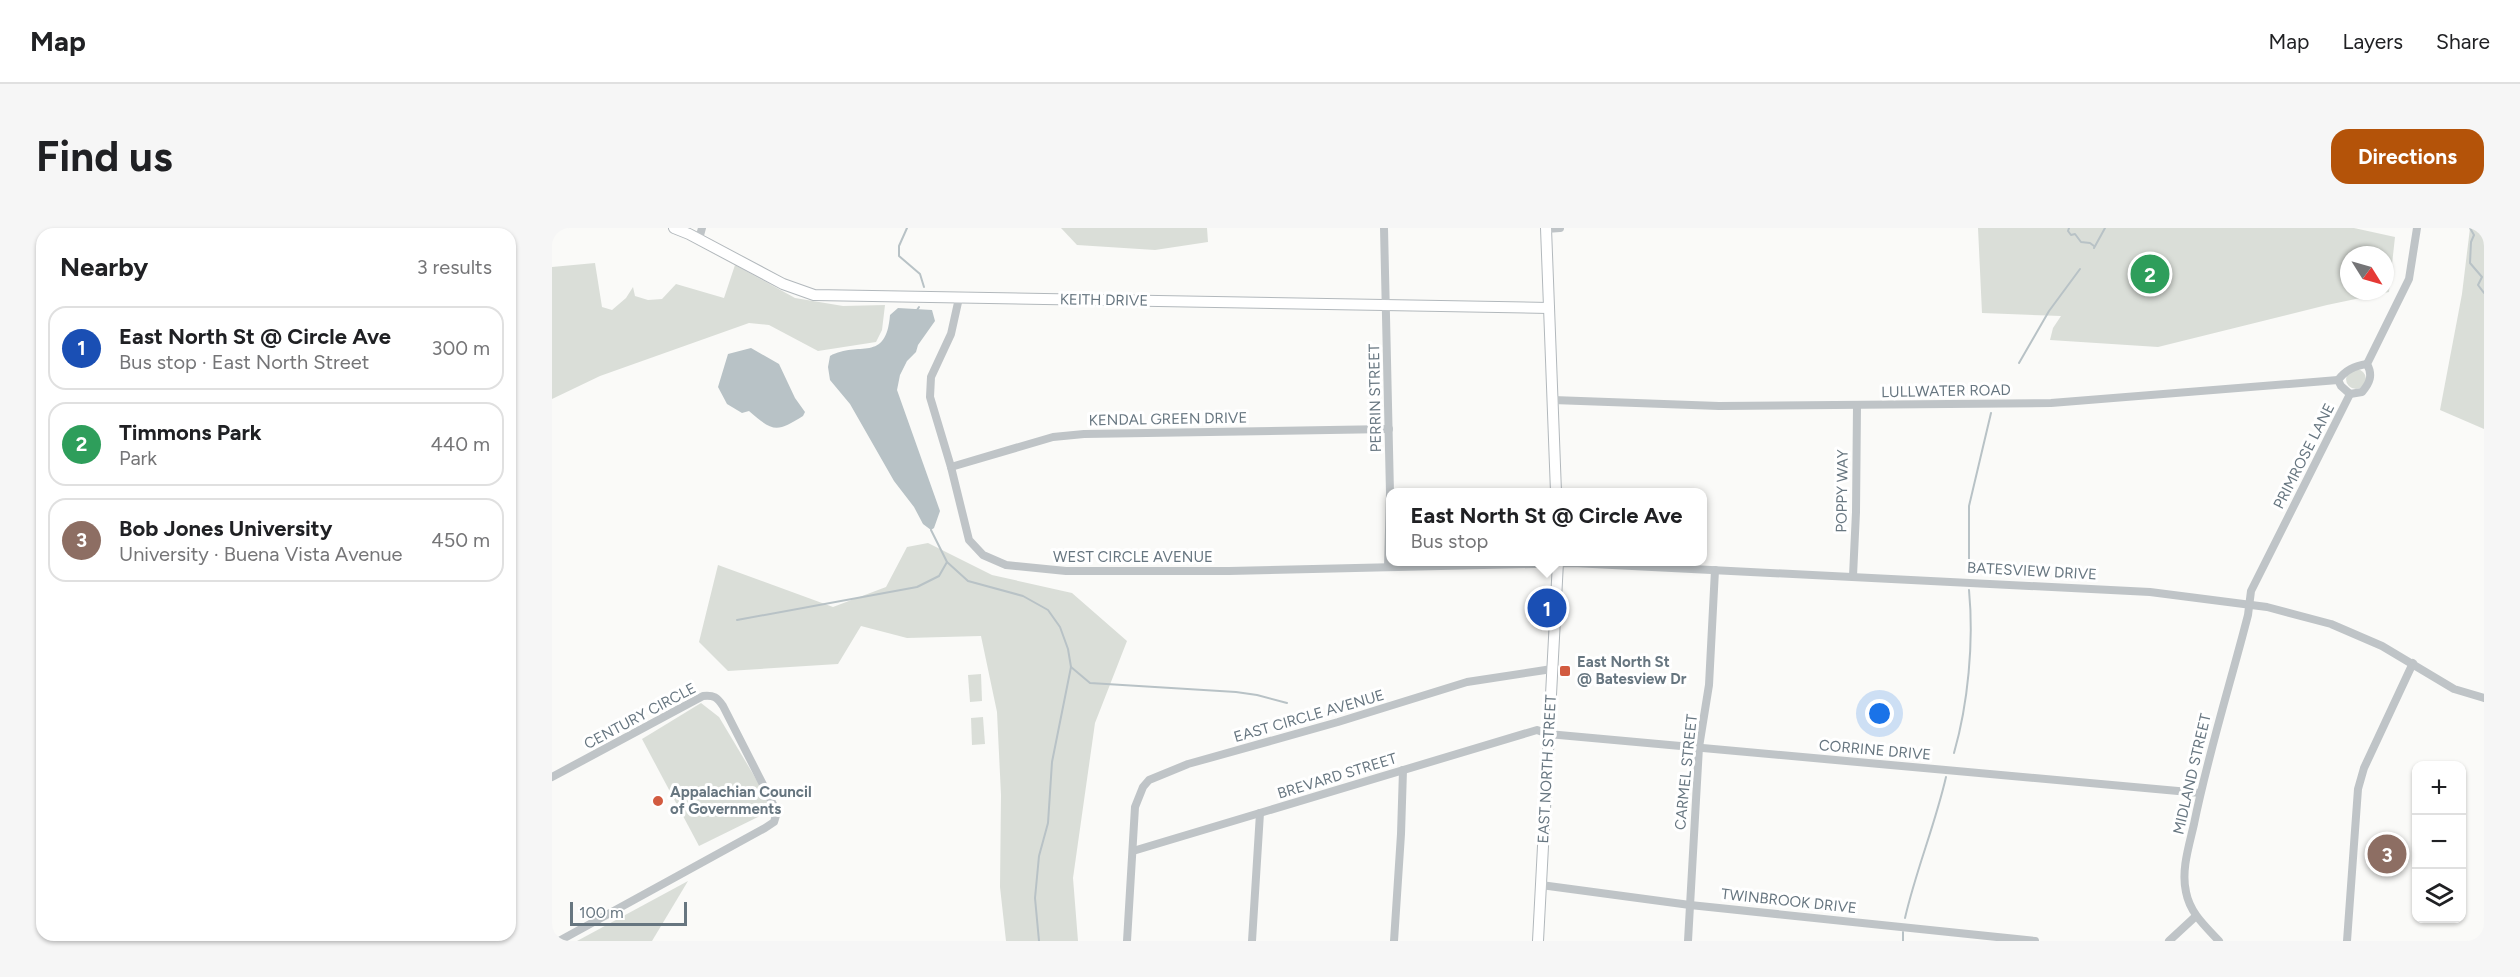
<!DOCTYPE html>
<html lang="en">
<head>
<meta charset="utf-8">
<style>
  body { margin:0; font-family:Figtree,sans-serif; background:#f6f6f6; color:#202124 }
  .controls { position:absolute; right:18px; bottom:18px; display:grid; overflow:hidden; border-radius:12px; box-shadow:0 2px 4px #0004 }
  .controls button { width:54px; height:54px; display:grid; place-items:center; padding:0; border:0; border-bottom:2px solid #e0e0e0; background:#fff; color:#202124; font:30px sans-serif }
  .compass { position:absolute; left:1788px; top:18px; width:54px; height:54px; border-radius:50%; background:#fff; box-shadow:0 2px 4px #0004; rotate:127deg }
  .scale { position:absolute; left:18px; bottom:15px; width:117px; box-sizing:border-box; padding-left:6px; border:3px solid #677680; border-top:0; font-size:16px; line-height:21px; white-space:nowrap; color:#677680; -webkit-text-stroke:4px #fff; paint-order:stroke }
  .you { position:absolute; left:1328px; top:486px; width:21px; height:21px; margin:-15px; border:4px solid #fff; border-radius:50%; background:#1a73e8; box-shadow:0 0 0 9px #1a73e833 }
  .badge { display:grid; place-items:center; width:39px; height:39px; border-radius:50%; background:#b45309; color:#fff; font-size:20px; font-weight:700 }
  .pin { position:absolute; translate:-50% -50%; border:3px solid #fff; box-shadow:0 2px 6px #0006 }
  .popup { position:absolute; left:834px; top:260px; width:321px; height:78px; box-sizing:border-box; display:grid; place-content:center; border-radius:12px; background:#fff; filter:drop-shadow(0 2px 4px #0005); font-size:20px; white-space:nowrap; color:#757577 }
  .popup b { font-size:22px; color:#202124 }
  .popup::after { content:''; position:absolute; left:50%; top:100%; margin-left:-12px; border:12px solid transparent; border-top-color:#fff }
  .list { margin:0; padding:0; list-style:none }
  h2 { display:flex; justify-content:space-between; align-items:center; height:78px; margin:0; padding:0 24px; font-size:26px }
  h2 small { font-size:20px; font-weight:400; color:#757577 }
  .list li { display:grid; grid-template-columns:39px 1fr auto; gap:18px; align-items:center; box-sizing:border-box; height:84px; margin:0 12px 12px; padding:0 12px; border:2px solid #e0e0e0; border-radius:18px }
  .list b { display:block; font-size:22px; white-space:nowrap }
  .list p { margin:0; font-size:20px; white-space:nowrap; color:#757577 }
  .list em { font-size:20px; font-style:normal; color:#757577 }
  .icon { flex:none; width:33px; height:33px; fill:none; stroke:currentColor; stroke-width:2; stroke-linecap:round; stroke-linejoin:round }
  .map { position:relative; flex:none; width:1932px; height:713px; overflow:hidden; border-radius:18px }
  header { display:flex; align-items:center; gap:36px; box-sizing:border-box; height:84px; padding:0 30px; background:#fff; border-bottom:2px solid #e0e0e0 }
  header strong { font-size:28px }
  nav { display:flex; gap:33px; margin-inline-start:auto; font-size:21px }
  .intro { display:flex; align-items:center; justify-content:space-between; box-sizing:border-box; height:144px; padding:0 36px }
  h1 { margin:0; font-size:42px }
  .button { padding:15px 27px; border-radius:18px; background:#b45309; color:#fff; font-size:21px; font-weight:700 }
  main { display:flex; gap:36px; padding:0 36px }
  aside { flex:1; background:#fff; border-radius:18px; box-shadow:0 2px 4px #0004 }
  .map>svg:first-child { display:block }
  .green { fill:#daded8; fill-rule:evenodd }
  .water { fill:#b8c2c6 }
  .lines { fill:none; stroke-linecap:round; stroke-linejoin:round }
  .stream { stroke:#b8c2c6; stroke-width:2 }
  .secondary-casing { stroke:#b2b8bc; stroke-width:12 }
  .street { stroke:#bfc4c7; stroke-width:8 }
  .secondary { stroke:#fff; stroke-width:10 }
  .poi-dot { fill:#d25b40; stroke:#fff; stroke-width:2 }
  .labels { text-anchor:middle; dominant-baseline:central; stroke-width:6; stroke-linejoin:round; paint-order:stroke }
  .street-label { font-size:15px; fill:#677680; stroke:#fff }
  .poi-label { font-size:15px; font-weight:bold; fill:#677680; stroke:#fff; text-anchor:start }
</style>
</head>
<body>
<header>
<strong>Map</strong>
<nav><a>Map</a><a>Layers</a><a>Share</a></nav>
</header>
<div class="intro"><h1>Find us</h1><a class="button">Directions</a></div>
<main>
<aside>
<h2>Nearby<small>3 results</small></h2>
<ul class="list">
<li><span class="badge" style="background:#1a4fb4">1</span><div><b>East North St @ Circle Ave</b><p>Bus stop · East North Street</p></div><em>300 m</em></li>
<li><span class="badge" style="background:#2e9e5b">2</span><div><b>Timmons Park</b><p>Park</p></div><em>440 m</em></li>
<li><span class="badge" style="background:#8d6e63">3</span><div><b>Bob Jones University</b><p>University · Buena Vista Avenue</p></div><em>450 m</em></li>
</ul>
</aside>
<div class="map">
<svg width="1932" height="713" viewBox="0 0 1932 713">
  <rect width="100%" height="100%" fill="#fafaf8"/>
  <g class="green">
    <polygon points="509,0 655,0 656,14 603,22 525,17"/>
    <path d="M1426,0h376l41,9 -6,55 -62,13 -169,42 -108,-7 3,-12 8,-12 -79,-3zM1797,27h36v36h-36z"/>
    <polygon points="1918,0 1932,0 1932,201 1888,182 1910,66"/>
    <polygon points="43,35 50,79 60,82 74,70 81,59 83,68 96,72 110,71 124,56 172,70 183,37 243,70 291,78 333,77 330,102 324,114 266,123 217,97 197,95 48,148 0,171 0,39"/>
    <circle cx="1804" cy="151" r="10"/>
    <polygon points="376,315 440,347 520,365 575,413 543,495 521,650 526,713 454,713 448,659 449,567 445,484 429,408 355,410 309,398 286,436 176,443 147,414 166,337 281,379 334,359 355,319"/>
    <polygon points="429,446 430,473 418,474 416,447"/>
    <polygon points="149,475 167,489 222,581 147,618 90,511"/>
    <polygon points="431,489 433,516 420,517 419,490"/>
    <polygon points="136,653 100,713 25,713"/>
  </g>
  <g class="water">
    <path d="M346,80l34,2 3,11 -17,24 -2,7 -9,9 -7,14 -3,15 43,121 -6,17 -3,2 -8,-6 -9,-17 -20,-26 -44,-77 -20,-24 -2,-13 2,-11c29,-16 56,8 60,-41z"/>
    <path d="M199,120l28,16 16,34 10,14 -2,4c-26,16 -29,17 -54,-5l-7,2 -15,-9 -9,-17 10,-33z"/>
  </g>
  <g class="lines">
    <g class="stream">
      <polyline points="355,0 347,18 347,28 368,46 372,59"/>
      <polyline points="1517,0 1516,3 1519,7 1523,6 1529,14 1538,15 1542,18"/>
      <polyline points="1918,0 1922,7 1919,14 1918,35 1930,49 1926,57 1932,65"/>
      <polyline points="1542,20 1553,0"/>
      <polyline points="365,82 367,79"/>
      <polyline points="1467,135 1497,83 1528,41"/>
      <polyline points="379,302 395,334 416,353 471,368 496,382 508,399 516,421 519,439 500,534 496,595 487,628 483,670 487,713"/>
      <polyline points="1417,343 1417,278 1439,185"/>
      <polyline points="185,392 365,359 387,348 395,334"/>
      <polyline points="519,439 538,455 684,464 705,467 735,475"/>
      <path d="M1402,525c14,-49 20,-111 15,-163"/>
      <path d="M1353,690c11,-48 30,-93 41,-141"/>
      <polyline points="1351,713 1351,704"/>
    </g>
    <defs>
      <g id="secondary">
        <polyline points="122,0 137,6 231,56 262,67 997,80"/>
        <polyline points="994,0 1004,264"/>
        <polyline points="986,713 1006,334"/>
      </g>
    </defs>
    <use href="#secondary" class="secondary-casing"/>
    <g class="street">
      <polyline points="832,0 838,265 836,339"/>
      <polyline points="994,1 1008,0"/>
      <polyline points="147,11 150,0"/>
      <polyline points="407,70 399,106 379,149 378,169 399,239 417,312 431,327 454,337 514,343 677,343 1021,335 1598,364 1715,379 1779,396 1830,418 1902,461 1932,470"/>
      <path d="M1786,152c8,-10 16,-14 29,-16"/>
      <polyline points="1001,172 1167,178 1499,175 1786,152 1789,158 1798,166"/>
      <polyline points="399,239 501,209 532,206 837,201"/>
      <polyline points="1301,348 1304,284 1305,178"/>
      <path d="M0,549l151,-81c11,-1 14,1 20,10l54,106 -3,10 -9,6 -206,113"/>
      <polyline points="581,623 985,502 996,506 1648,565"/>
      <polyline points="989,657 1138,677 1483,713"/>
      <polyline points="575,713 583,579 591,559 597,552 636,536 786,494 915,454 1000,441"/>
      <polyline points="700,713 708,585"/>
      <polyline points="842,713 849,606 851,542"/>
      <polyline points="1136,713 1147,519 1157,457 1163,342"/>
      <polyline points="1617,713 1644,688"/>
      <path d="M1667,713c-14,-15 -29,-28 -33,-49 -5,-22 3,-46 8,-68 14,-70 36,-139 54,-209l3,-24 99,-197 12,-2c8,-9 11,-17 5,-28l42,-85 8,-51"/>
      <polyline points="1795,713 1806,561 1812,540 1861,435"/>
    </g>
    <use href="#secondary" class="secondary"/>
  </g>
  <g class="poi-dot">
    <rect x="1007" y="437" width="12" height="12" rx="3"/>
    <circle cx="106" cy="573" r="6"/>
  </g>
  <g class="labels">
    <g class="street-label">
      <text transform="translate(552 72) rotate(1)">KEITH DRIVE</text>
      <text transform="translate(1394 163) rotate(-1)">LULLWATER ROAD</text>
      <text transform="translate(823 170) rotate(-91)">PERRIN STREET</text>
      <text transform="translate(616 191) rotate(-1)">KENDAL GREEN DRIVE</text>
      <text transform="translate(1752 228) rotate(-63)">PRIMROSE LANE</text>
      <text transform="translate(1290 263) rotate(-89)">POPPY WAY</text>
      <text x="581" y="329">WEST CIRCLE AVENUE</text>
      <text transform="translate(1480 343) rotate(3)">BATESVIEW DRIVE</text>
      <text transform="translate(88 488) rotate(-28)">CENTURY CIRCLE</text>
      <text transform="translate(757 488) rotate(-16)">EAST CIRCLE AVENUE</text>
      <text transform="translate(1323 522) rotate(5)">CORRINE DRIVE</text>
      <text transform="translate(995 541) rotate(-87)">EAST NORTH STREET</text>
      <text transform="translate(1134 544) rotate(-84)">CARMEL STREET</text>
      <text transform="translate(1640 546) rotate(-77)">MIDLAND STREET</text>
      <text transform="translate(785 548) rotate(-17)">BREVARD STREET</text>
      <text transform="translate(1237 673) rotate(6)">TWINBROOK DRIVE</text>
    </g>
    <g class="poi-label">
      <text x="1025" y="434">East North St<tspan x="1025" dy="17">@ Batesview Dr</tspan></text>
      <text x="118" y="564">Appalachian Council<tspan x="118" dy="17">of Governments</tspan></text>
    </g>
  </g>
</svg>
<div class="controls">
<button>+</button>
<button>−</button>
<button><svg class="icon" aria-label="layers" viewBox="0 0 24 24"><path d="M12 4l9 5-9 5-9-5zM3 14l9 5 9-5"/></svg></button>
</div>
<svg class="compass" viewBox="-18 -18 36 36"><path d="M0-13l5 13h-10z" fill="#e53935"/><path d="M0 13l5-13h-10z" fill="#757577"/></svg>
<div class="scale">100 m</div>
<div class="you"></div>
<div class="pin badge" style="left:995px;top:380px;background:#1a4fb4">1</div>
<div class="popup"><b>East North St @ Circle Ave</b>Bus stop</div>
<div class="pin badge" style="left:1598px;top:46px;background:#2e9e5b">2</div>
<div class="pin badge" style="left:1835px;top:626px;background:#8d6e63">3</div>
</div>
</main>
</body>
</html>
